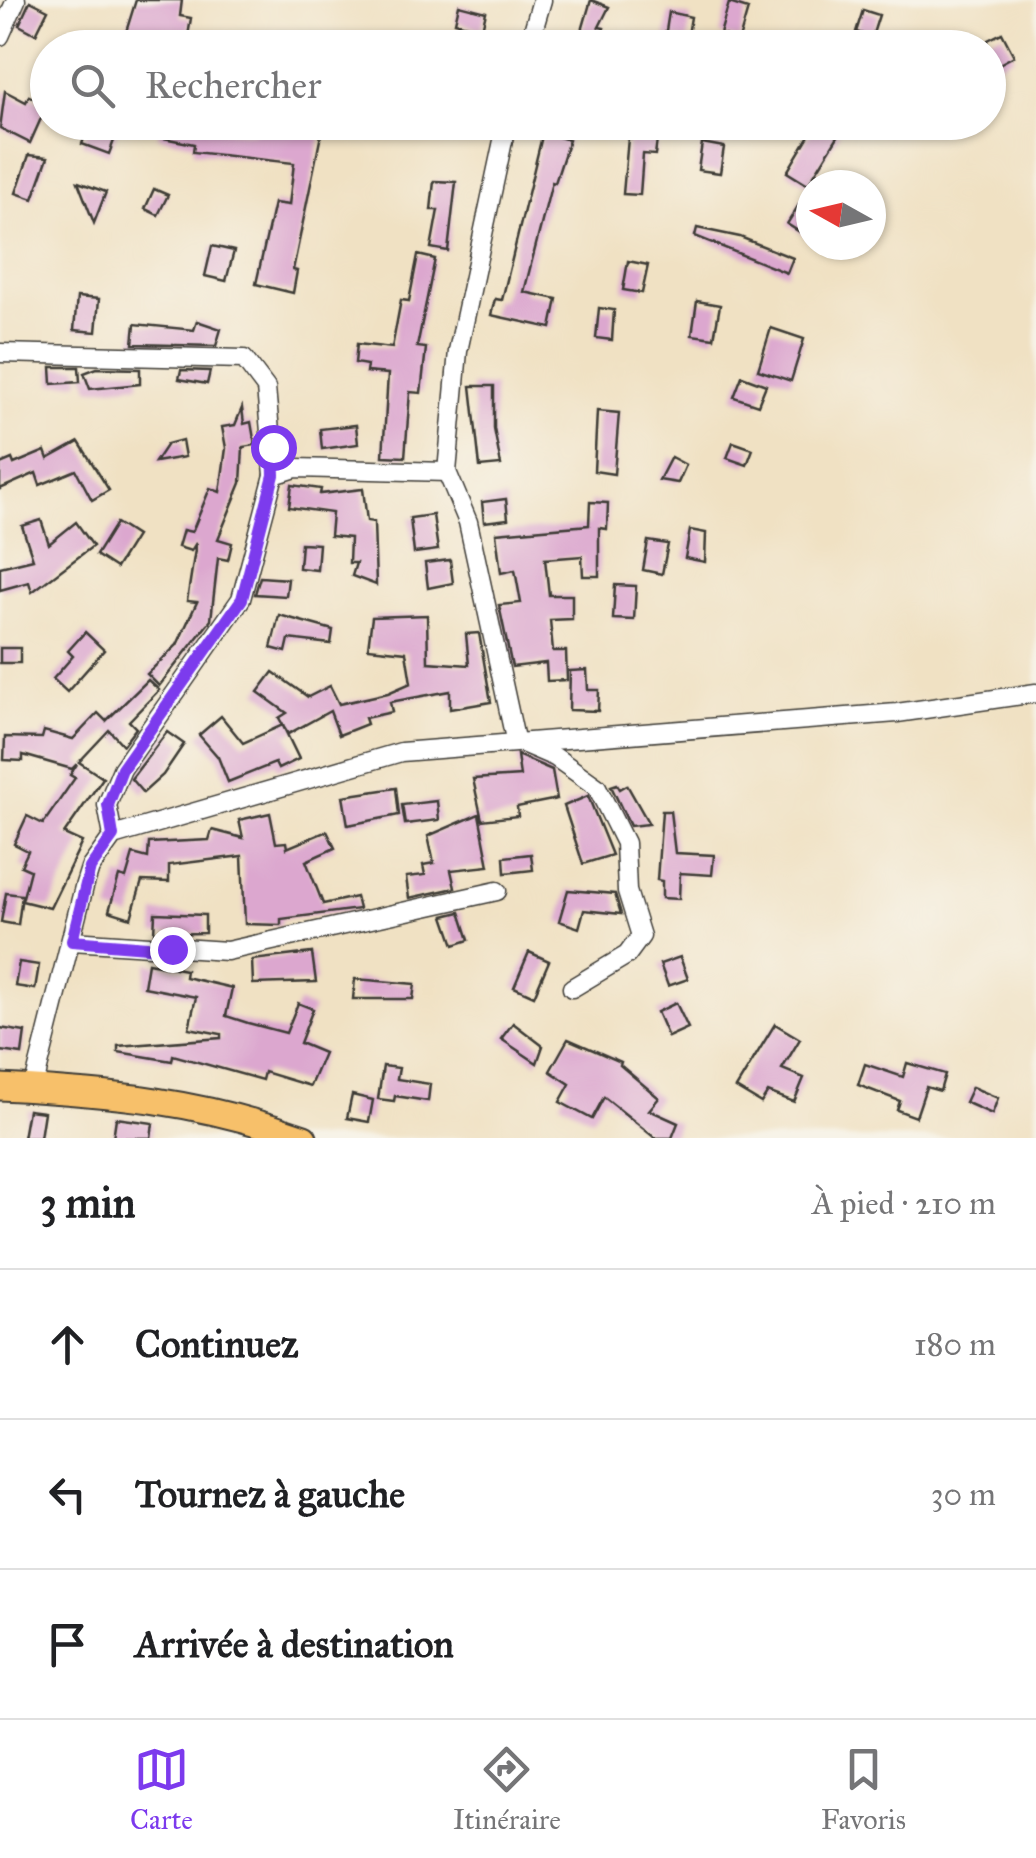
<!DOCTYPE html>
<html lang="fr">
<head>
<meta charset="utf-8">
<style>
  body { margin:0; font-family:"IM FELL Great Primer",serif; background:#f6f6f6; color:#202124 }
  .compass { position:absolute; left:796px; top:170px; width:90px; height:90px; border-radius:50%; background:#fff; box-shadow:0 2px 8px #0004; rotate:278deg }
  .stop { position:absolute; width:30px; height:30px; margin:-22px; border:8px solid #7c3aed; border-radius:50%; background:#fff }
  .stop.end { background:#7c3aed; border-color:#fff; box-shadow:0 2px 10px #0008 }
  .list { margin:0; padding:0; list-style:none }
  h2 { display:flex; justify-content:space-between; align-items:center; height:130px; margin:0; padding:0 40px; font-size:42px }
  h2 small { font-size:32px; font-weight:400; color:#757577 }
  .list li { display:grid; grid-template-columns:65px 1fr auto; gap:30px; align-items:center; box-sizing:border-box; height:150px; padding:0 40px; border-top:2px solid #e0e0e0 }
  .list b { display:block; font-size:38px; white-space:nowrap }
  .list em { font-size:32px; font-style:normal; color:#757577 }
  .icon { flex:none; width:55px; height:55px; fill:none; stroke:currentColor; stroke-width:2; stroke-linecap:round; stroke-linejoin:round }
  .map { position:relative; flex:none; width:1036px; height:1138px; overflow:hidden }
  .search { position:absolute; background:#fff; box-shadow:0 2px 8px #0004; left:30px; right:30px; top:30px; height:110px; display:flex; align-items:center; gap:25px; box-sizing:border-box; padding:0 35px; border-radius:55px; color:#757577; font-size:38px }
  .sheet { height:580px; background:#fff }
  nav { display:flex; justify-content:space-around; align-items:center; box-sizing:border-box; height:140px; border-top:2px solid #e0e0e0; background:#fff; font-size:28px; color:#757577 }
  nav a { display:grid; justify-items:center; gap:5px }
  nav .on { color:#7c3aed }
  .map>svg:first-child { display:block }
  .building { fill:#dca7cf }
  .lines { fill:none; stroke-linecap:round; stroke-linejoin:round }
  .street-casing { stroke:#3c3a35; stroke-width:21 }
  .primary-casing { stroke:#3c3a35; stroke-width:29 }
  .street { stroke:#fff; stroke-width:18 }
  .primary { stroke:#f7c06b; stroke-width:25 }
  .route { stroke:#7c3aed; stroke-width:12 }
</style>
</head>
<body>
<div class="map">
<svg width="1036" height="1138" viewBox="0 0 1036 1138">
  <rect width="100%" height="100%" fill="#f7f3e8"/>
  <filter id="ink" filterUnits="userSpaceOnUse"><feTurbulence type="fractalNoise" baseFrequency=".01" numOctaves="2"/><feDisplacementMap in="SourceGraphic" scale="20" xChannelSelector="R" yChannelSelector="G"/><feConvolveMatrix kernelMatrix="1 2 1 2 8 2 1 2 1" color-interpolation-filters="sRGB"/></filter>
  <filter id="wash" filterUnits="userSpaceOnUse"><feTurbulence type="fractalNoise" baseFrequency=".0048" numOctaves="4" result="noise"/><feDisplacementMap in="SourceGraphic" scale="40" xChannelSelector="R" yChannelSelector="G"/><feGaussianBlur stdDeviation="2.25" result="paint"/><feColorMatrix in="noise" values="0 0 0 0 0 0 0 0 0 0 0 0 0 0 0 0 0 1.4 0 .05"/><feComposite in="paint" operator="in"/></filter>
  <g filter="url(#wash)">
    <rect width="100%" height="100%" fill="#f0e1c3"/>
    <g id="blocks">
      <g class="building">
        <polygon points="136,0 182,0 180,16 191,18 186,48 121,48"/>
        <polygon points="591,0 609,7 599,27 604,28 598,48 577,48"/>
        <polygon points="30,1 48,10 36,34 19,25"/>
        <polygon points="729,3 748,9 739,40 720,34"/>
        <polygon points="459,5 486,12 482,29 455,22"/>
        <polygon points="863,10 879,15 872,37 856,32"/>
        <polygon points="669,12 691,17 687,41 665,37"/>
        <polygon points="1002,33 1014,56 988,70 988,40"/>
        <polygon points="5,91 26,102 29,96 47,105 30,143 0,128"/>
        <polygon points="90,122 121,122 109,154 82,144"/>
        <polygon points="160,122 253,133 254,125 322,130 293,270 297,271 293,293 256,284 274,203 289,205 294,163 193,152 194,144 158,137"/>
        <polygon points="817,122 840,133 808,185 787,172"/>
        <polygon points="543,132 569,140 555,183 552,182 524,292 557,299 551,328 491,315 495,299 502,300"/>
        <polygon points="628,138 657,140 655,155 643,154 640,195 623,194"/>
        <polygon points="702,143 724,147 720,173 698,170"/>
        <polygon points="29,155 48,157 33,199 16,193"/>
        <polygon points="434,181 456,182 448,251 431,248 438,210 431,210"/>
        <polygon points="78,182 106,192 94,223"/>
        <polygon points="811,185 811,239 787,224"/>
        <polygon points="154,189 168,195 158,215 145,209"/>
        <polygon points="697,228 740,237 793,258 787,273 695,236"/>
        <polygon points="212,246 234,251 226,281 205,276"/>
        <polygon points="418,255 435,259 417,347 426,348 421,393 410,392 405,457 383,456 388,374 366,372 367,365 355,363 357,344 392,348 401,300 409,301"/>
        <polygon points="628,261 648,265 642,293 623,290"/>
        <polygon points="77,297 99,299 96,332 74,330"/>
        <polygon points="697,301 720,305 714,338 692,335"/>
        <polygon points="599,308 614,310 612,340 596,338"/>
        <polygon points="197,321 221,329 216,346 133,344 135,324 194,330"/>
        <polygon points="771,328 804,339 791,381 758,370"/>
        <polygon points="51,367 79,367 80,382 52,384"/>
        <polygon points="97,368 140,369 140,384 90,389 84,373"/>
        <polygon points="181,370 210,371 207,384 179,379"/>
        <polygon points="742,376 766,385 758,405 734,397"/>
        <polygon points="471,386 494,386 494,429 501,465 480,467"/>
        <polygon points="242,408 244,424 251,422 255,445 243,447 241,483 218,539 232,543 228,560 218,558 211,620 159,686 147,674 177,645 197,602 187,601 196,543 191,551 178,547 183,530 192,532 210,488 220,492 226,448 222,427 235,425"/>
        <polygon points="597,411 619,413 614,474 594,471"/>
        <polygon points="356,425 358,444 322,449 320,429"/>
        <polygon points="182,440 185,457 155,462 167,444"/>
        <polygon points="79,442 109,490 92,500 76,470 40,485 36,473 0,489 0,464 12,459 14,464 45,451 48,459"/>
        <polygon points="733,442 753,449 747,465 727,458"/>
        <polygon points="671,457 686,465 678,483 659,480"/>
        <polygon points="292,485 321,489 320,494 363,489 367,521 374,522 376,585 352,576 356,563 349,563 350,538 330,536 332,513 289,507"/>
        <polygon points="506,499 508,519 484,522 482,502"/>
        <polygon points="590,502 608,503 607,529 599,528 599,576 583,576 582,556 545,559 549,595 572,595 572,619 550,620 553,651 566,651 567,680 547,681 546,663 512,667 499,605 521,603 515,570 501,573 496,533 589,525"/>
        <polygon points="433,515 438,550 414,553 410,518"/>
        <polygon points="41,520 49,544 76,522 93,546 32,592 29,582 0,590 0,567 33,559 22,526"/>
        <polygon points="116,523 136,536 116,568 96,555"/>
        <polygon points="690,530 706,533 705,562 685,558"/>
        <polygon points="648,541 668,544 662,574 643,570"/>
        <polygon points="301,543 319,544 317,570 299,568"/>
        <polygon points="450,560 453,583 428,588 425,563"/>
        <polygon points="260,577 288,579 286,596 255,594"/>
        <polygon points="615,585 636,586 634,620 613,619"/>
        <polygon points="279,615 333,630 331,644 289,639 286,652 271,648"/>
        <polygon points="427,615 428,662 469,665 466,634 479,633 491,702 450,709 450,691 390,702 392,712 365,718 367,724 339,735 330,711 288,734 283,726 299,759 278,769 275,763 228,782 218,757 199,735 221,716 243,743 283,725 279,718 287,713 258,692 273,672 308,697 330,686 339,704 388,693 411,683 406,652 368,648 372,617"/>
        <polygon points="85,632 104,650 67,692 53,679 73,656 68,651"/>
        <rect x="0" y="648" width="20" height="15"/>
        <polygon points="587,670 588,690 599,690 598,711 569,710 570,671"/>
        <polygon points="148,680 159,690 129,721 136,728 123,745 109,730 79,762 103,778 64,834 82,842 50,908 22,901 30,870 21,866 28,851 14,844 27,816 43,824 75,778 70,775 77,764 72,769 23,755 23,761 4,760 5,737 42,738 44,731 73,739 98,713 106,721"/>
        <polygon points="167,732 184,744 163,775 143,793 131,779"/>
        <polygon points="517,755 552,770 557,799 517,807 518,816 482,820 473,779 520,776"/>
        <polygon points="617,784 620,789 627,785 649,824 630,826 611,786"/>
        <polygon points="396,788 399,815 348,825 343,796"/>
        <polygon points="588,796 612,855 583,864 564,806"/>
        <polygon points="437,801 439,820 405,824 402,805"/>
        <polygon points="662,811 670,811 675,853 714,855 712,875 680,873 679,899 662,898 662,881 657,880"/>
        <polygon points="270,813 276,843 286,842 287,848 327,831 335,848 306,861 323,904 356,897 359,909 281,919 281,925 245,924 242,856 169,865 169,882 142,881 131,918 109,911 119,876 126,878 133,854 148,858 149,843 209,840 212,830 243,838 239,820"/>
        <polygon points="479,814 489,866 451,870 455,888 409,898 406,877 425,875 423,865 434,863 428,836"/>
        <polygon points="531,854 533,870 505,873 504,857"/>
        <polygon points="568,890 615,894 621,914 584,910 579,928 559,921"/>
        <polygon points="6,893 22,895 18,925 1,922"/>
        <polygon points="460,912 469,940 454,945 444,916"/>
        <polygon points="155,913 205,915 205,933 154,934"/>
        <polygon points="529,952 549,961 534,996 514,987"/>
        <polygon points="312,953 316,982 253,984 252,960"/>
        <polygon points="680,957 688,979 668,986 660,964"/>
        <polygon points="19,962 39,965 35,989 15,986"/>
        <polygon points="148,963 186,970 185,977 232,988 226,1016 248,1023 286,1033 298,1003 313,1009 300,1043 324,1053 310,1086 264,1072 262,1080 173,1055 172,1061 118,1052 118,1046 221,1038 221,1034 189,1028 196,997 144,987"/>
        <polygon points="355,979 415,984 413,999 353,999"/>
        <polygon points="676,1003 688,1028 668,1037 657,1012"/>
        <polygon points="513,1023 543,1046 537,1063 501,1039"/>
        <polygon points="775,1024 800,1039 782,1069 804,1078 794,1102 768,1092 761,1103 736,1088"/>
        <polygon points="0,1028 25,1032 22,1054 0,1051"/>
        <polygon points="568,1039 621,1062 620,1065 659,1098 649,1110 678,1123 672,1138 655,1138 604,1097 592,1119 560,1102 570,1084 550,1071"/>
        <polygon points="907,1063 945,1074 940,1091 926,1087 916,1117 897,1110 900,1101 858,1085 865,1064 903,1077"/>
        <polygon points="383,1066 399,1068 397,1079 430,1084 428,1101 395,1096 394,1101 378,1099"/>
        <polygon points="972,1087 998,1098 992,1114 965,1102"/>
        <polygon points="352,1095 373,1100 369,1122 347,1118"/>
        <polygon points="28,1110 44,1112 40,1138 23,1138"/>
        <polygon points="116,1118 153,1123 151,1138 113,1138"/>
      </g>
    </g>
  </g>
  <g filter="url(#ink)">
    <use href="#blocks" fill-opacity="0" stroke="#3c3a35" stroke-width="2.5"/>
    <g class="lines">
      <defs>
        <g id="street">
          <polyline points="0,36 16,0"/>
          <polyline points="528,48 542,0"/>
          <polyline points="507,122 458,351 447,472 468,522 515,739"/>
          <polyline points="0,353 244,359 266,388 274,475 241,599 122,769 107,805 113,836"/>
          <polyline points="274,475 296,468 447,472"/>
          <polyline points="520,742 555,757 597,787 625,843 627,891 641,936 627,955 572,988"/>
          <polyline points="72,941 227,951 497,891"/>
          <polyline points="33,1089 84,887 90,868 113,836 401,752 897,713 1036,693"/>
        </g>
        <path id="primary" d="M0,1087c113,6 195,13 304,51"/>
      </defs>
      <use href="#street" class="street-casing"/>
      <use href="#primary" class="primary-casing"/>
      <use href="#street" class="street"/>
      <use href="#primary" class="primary"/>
    </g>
  </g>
  <g class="lines" filter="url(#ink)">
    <polyline class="route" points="172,949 72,941 90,868 113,836 108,805 122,769 242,599 274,475 273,447"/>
  </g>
</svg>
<svg class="compass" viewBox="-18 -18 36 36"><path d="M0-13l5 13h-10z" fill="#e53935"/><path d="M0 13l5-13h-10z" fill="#757577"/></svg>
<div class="stop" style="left:273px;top:447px"></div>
<div class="stop end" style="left:172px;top:949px"></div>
<div class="search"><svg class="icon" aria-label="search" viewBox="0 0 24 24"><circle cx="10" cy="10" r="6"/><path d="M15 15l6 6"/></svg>Rechercher</div>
</div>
<section class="sheet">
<h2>3 min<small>À pied · 210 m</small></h2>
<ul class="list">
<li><svg class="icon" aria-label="ahead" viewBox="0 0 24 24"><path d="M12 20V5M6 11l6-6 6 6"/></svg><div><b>Continuez</b></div><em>180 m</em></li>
<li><svg class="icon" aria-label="left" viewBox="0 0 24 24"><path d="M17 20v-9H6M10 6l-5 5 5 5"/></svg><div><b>Tournez à gauche</b></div><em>30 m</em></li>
<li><svg class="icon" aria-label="arrive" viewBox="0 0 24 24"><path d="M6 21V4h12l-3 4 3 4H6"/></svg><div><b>Arrivée à destination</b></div></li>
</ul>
</section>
<nav>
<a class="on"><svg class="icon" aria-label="map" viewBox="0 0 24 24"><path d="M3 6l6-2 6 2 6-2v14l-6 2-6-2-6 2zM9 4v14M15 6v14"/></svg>Carte</a>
<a><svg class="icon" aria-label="directions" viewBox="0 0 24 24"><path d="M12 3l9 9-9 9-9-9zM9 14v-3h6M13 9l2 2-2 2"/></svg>Itinéraire</a>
<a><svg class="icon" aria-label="saved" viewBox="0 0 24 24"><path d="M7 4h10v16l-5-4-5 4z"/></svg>Favoris</a>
</nav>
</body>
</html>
